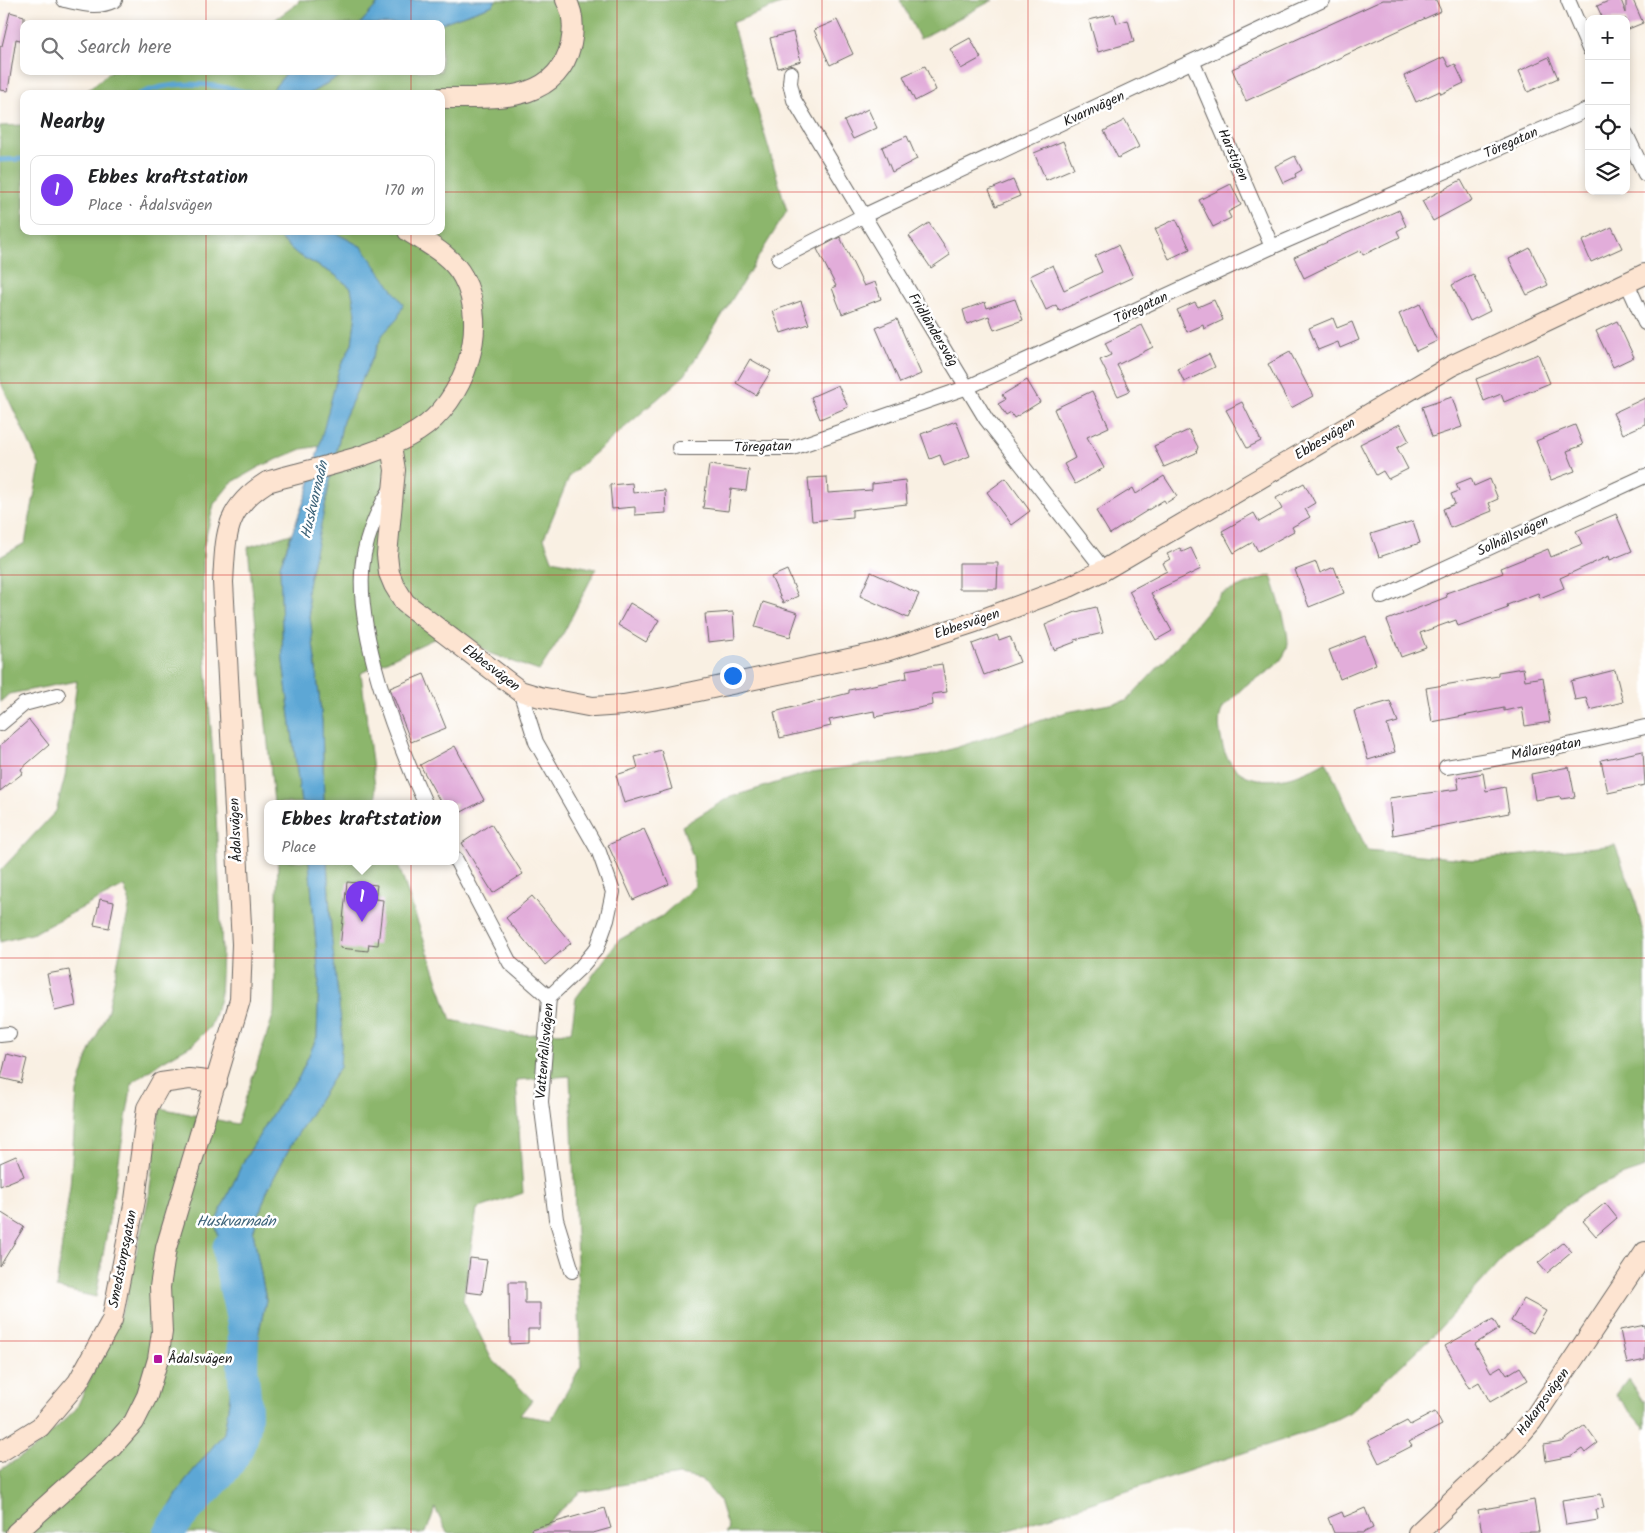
<!DOCTYPE html>
<html lang="en">
<head>
<meta charset="utf-8">
<style>
  body { margin:0; font-family:Kalam,sans-serif; background:#f6f6f6; color:#202124 }
  .controls { position:absolute; right:15px; top:15px; display:grid; overflow:hidden; border-radius:10px; box-shadow:0 2px 8px #0003 }
  .controls button { width:45px; height:45px; display:grid; place-items:center; padding:0; border:0; border-bottom:1px solid #e0e0e0; background:#fff; color:#202124; font:25px sans-serif }
  .you { position:absolute; left:732px; top:675px; width:18px; height:18px; margin:-12px; border:4px solid #fff; border-radius:50%; background:#1a73e8; box-shadow:0 0 0 8px #1a73e833 }
  .badge { display:grid; place-items:center; width:32px; height:32px; border-radius:50%; background:#7c3aed; color:#fff; font-size:16px; font-weight:700 }
  .pin { position:absolute; translate:-50% -41px; filter:drop-shadow(0 1px 2px #0008) }
  .pin::after { content:''; position:absolute; top:26px; width:18px; height:15px; background:inherit; clip-path:polygon(0 0,100% 0,50% 100%) }
  .popup { position:absolute; left:264px; top:800px; width:195px; height:65px; box-sizing:border-box; display:grid; place-content:center; border-radius:10px; background:#fff; filter:drop-shadow(0 1px 4px #0005); font-size:16px; white-space:nowrap; color:#757577 }
  .popup b { font-size:19px; color:#202124 }
  .popup::after { content:''; position:absolute; left:50%; top:100%; margin-left:-10px; border:10px solid transparent; border-top-color:#fff }
  .list { margin:0; padding:0; list-style:none }
  h2 { display:flex; justify-content:space-between; align-items:center; height:65px; margin:0; padding:0 20px; font-size:21px }
  h2 small { font-size:16px; font-weight:400; color:#757577 }
  .list li { display:grid; grid-template-columns:32px 1fr auto; gap:15px; align-items:center; box-sizing:border-box; height:70px; margin:0 10px 10px; padding:0 10px; border:1px solid #e0e0e0; border-radius:10px }
  .list b { display:block; font-size:19px; white-space:nowrap }
  .list p { margin:0; font-size:16px; white-space:nowrap; color:#757577 }
  .list em { font-size:16px; font-style:normal; color:#757577 }
  .icon { flex:none; width:28px; height:28px; fill:none; stroke:currentColor; stroke-width:2; stroke-linecap:round; stroke-linejoin:round }
  .map { position:relative; flex:none; width:1645px; height:1533px; overflow:hidden }
  .search { position:absolute; background:#fff; box-shadow:0 2px 8px #0003; left:20px; top:20px; width:425px; height:55px; display:flex; align-items:center; gap:12px; box-sizing:border-box; padding:0 18px; border-radius:10px; color:#757577; font-size:19px }
  .panel { position:absolute; background:#fff; box-shadow:0 2px 8px #0003; left:20px; top:90px; width:425px; height:145px; border-radius:10px }
  .map>svg:first-child { display:block }
  .forest { fill:#8cb66c; stroke:#546944; fill-rule:evenodd }
  .water { fill:#5da7d5; stroke:#3c6278 }
  .lines { fill:none; stroke-linecap:round; stroke-linejoin:round }
  .stream { stroke:#5da7d5; stroke-width:5 }
  .river { stroke:#5da7d5; stroke-width:31 }
  .building { fill:#e2adda }
  .street-casing { stroke:#696662; stroke-width:16 }
  .secondary-casing { stroke:#696662; stroke-width:22 }
  .street { stroke:#fff; stroke-width:14 }
  .secondary { stroke:#fde4d1; stroke-width:20 }
  .grid { fill:none; stroke:#d62828; stroke-width:1; stroke-opacity:0.55 }
  .poi-dot { fill:#b5179e; stroke:#fff; stroke-width:2 }
  .labels { text-anchor:middle; dominant-baseline:central; stroke-width:5; stroke-linejoin:round; paint-order:stroke }
  .street-label { font-size:14px; fill:#1c1c1c; stroke:#fff }
  .poi-label { font-size:14px; fill:#1c1c1c; stroke:#fff; text-anchor:start }
  .water-label { font-size:15px; font-style:italic; fill:#3c6278; stroke:#fff }
</style>
</head>
<body>
<div class="map">
<svg width="1645" height="1533" viewBox="0 0 1645 1533">
  <rect width="100%" height="100%" fill="#fff"/>
  <filter id="ink" filterUnits="userSpaceOnUse"><feTurbulence type="fractalNoise" baseFrequency=".02" numOctaves="2"/><feDisplacementMap in="SourceGraphic" scale="10" xChannelSelector="R" yChannelSelector="G"/><feConvolveMatrix kernelMatrix="1 2 1 2 8 2 1 2 1" color-interpolation-filters="sRGB"/></filter>
  <filter id="wash" filterUnits="userSpaceOnUse"><feTurbulence type="fractalNoise" baseFrequency=".0096" numOctaves="4" result="noise"/><feDisplacementMap in="SourceGraphic" scale="20" xChannelSelector="R" yChannelSelector="G"/><feGaussianBlur stdDeviation="1.12" result="paint"/><feColorMatrix in="noise" values="0 0 0 0 0 0 0 0 0 0 0 0 0 0 0 0 0 1.4 0 .05"/><feComposite in="paint" operator="in"/></filter>
  <g filter="url(#wash)">
    <rect width="100%" height="100%" fill="#f9f0e3"/>
    <g class="forest">
      <polygon points="299,0 381,0 360,24 269,24 298,3"/>
      <polygon points="496,0 791,0 732,23 787,211 685,375 570,475 544,538 552,560 596,569 564,632 539,671 489,653 457,628 361,673 377,803 324,803 322,721 307,590 343,421 383,334 398,318 362,247 332,231 441,231 441,94 309,94 348,71 441,71 441,24 439,24 493,5"/>
      <polygon points="900,0 993,0 920,39"/>
      <polygon points="111,71 288,71 269,94 83,94"/>
      <polygon points="24,125 24,231 272,231 297,254 335,275 351,288 356,313 352,344 339,369 320,446 302,449 259,467 231,483 214,504 203,548 203,626 214,768 222,952 220,999 210,1027 193,1044 163,1061 132,1083 96,1297 56,1288 70,1186 77,1092 88,1056 108,1010 130,903 124,886 34,933 0,942 0,871 56,811 65,777 77,681 9,694 0,702 0,557 25,543 40,466 0,381 0,126"/>
      <polygon points="291,534 280,566 283,661 301,803 274,803 248,547"/>
      <path d="M1271,575c4,15 21,60 16,74 -8,19 -22,24 -38,34 -6,4 -12,11 -17,16 -3,3 -9,7 -10,11 -5,11 -2,22 0,33 12,53 71,39 104,18l41,89 108,10 140,-15 20,53 10,43v227l-21,7 -43,19 -66,51 -85,94 -80,73 -31,16 -319,105h-275l3,-4 -9,-29 -18,-21 -22,-4 -99,17 -43,41h-90l-12,-25 -9,25h-248l21,-44 26,-16 31,-75 2,-62 8,-36 -13,-68 14,-41 25,-48 48,-76 -13,-206h70l54,159 69,15 51,-3 5,-34 43,-58 43,-24 33,-30 -2,-29 -11,-31 46,-28 83,-26 119,-16 137,-44 59,-11 42,-44 53,-63zM570,1076l11,290 -30,54 -31,-5 12,-15 -41,-42 -28,-58 14,-91 46,-16 -7,-113z"/>
      <polygon points="278,861 309,861 319,979 317,1037 299,1077 274,1111 242,1164 215,1223 237,1305 230,1395 224,1433 184,1482 155,1533 0,1533 0,1470 35,1448 76,1409 125,1304 149,1196 160,1108 237,1124 274,1013"/>
      <polygon points="1628,1379 1643,1401 1645,1401 1645,1428 1616,1395"/>
    </g>
    <g class="water">
      <polygon points="381,0 496,0 493,5 439,24 360,24"/>
      <polygon points="288,71 348,71 309,94 269,94"/>
      <polygon points="272,231 332,231 362,247 403,304 398,318 383,334 343,421 307,590 322,721 324,803 301,803 283,661 280,566 308,490 339,369 352,344 356,313 351,288 335,275 297,254"/>
      <polygon points="309,861 327,861 331,933 342,1032 340,1067 292,1143 267,1191 253,1232 266,1300 258,1336 256,1398 225,1473 199,1490 178,1533 155,1533 184,1482 224,1433 230,1395 237,1305 215,1223 242,1164 274,1111 299,1077 317,1037 319,979"/>
    </g>
    <g class="lines">
      <g class="stream">
        <path d="M139,94c36,-16 79,-10 115,0"/>
        <polyline points="0,160 24,159"/>
      </g>
      <path class="river" d="M169,1533c20,-32 56,-54 71,-89 11,-23 5,-48 3,-72 -1,-14 1,-28 0,-42 -3,-28 -14,-54 -15,-83"/>
    </g>
    <g id="blocks">
      <g class="building">
        <polygon points="1383,0 1436,0 1441,11 1246,101 1232,69"/>
        <polygon points="1611,0 1621,0 1626,13 1626,0 1633,0 1643,23 1626,30 1626,19 1603,19 1597,6"/>
        <polygon points="10,12 24,16 24,41 16,39 8,91 0,90 0,46 2,46"/>
        <polygon points="1114,14 1117,23 1128,20 1134,42 1098,52 1089,20"/>
        <polygon points="837,20 853,54 830,65 814,30"/>
        <polygon points="793,32 801,61 778,68 770,38"/>
        <polygon points="970,38 981,58 961,69 950,49"/>
        <polygon points="1444,57 1449,67 1455,64 1464,83 1441,94 1440,91 1416,102 1404,76"/>
        <polygon points="1549,57 1558,78 1528,92 1519,71"/>
        <polygon points="925,66 936,90 915,101 903,76"/>
        <polygon points="868,109 877,128 853,139 844,121"/>
        <polygon points="1125,120 1139,147 1118,158 1104,131"/>
        <polygon points="907,136 917,159 892,172 882,147"/>
        <polygon points="1063,141 1074,168 1046,180 1034,153"/>
        <polygon points="1295,156 1302,170 1295,174 1296,177 1283,183 1275,166"/>
        <polygon points="1013,180 1020,196 996,206 989,190"/>
        <polygon points="1461,180 1472,200 1433,221 1422,201"/>
        <polygon points="1231,184 1241,205 1228,212 1231,218 1213,227 1199,200"/>
        <polygon points="1399,210 1406,226 1397,231 1400,237 1363,255 1361,250 1304,278 1294,257"/>
        <polygon points="1176,219 1190,249 1169,259 1155,229"/>
        <polygon points="929,223 950,255 931,268 909,236"/>
        <polygon points="1612,227 1622,248 1591,262 1582,241"/>
        <polygon points="840,237 864,286 875,282 881,299 842,314 832,288 836,286 817,249"/>
        <polygon points="1118,245 1133,277 1059,311 1056,305 1046,310 1030,276 1053,265 1064,290 1102,272 1095,256"/>
        <polygon points="1530,248 1548,285 1527,295 1509,259"/>
        <polygon points="1473,274 1490,311 1470,321 1452,285"/>
        <polygon points="1015,299 1023,320 994,330 989,316 967,324 963,310 985,302 987,308"/>
        <polygon points="1214,300 1223,320 1204,329 1203,325 1187,332 1177,310 1195,302 1198,307"/>
        <polygon points="801,301 809,324 781,333 773,311"/>
        <polygon points="1420,304 1437,341 1416,351 1399,314"/>
        <polygon points="1333,318 1337,328 1352,322 1359,340 1340,348 1338,342 1318,350 1309,328"/>
        <polygon points="897,319 921,374 900,383 876,328"/>
        <polygon points="1617,321 1634,357 1613,367 1596,331"/>
        <polygon points="1142,325 1153,347 1117,365 1130,391 1118,396 1100,360 1111,355 1105,343"/>
        <polygon points="1290,352 1313,396 1291,408 1268,364"/>
        <polygon points="1209,354 1215,367 1184,382 1178,369"/>
        <polygon points="1538,354 1550,383 1504,402 1501,394 1484,401 1476,379"/>
        <polygon points="750,359 771,371 756,395 736,383"/>
        <polygon points="1027,380 1040,402 1014,418 1011,413 1006,416 998,404 1005,400 1002,395"/>
        <polygon points="838,385 848,407 820,419 811,397"/>
        <polygon points="1092,391 1109,427 1087,437 1104,468 1075,484 1064,464 1075,458 1054,409"/>
        <polygon points="1452,397 1462,427 1432,437 1422,407"/>
        <polygon points="1645,398 1645,424 1623,434 1613,413"/>
        <polygon points="1242,402 1261,441 1247,448 1226,410"/>
        <polygon points="956,421 970,456 944,466 940,455 930,459 921,434"/>
        <polygon points="1400,424 1409,441 1397,448 1408,469 1388,479 1383,471 1376,475 1360,444"/>
        <polygon points="1575,425 1583,445 1567,451 1575,471 1551,480 1536,441"/>
        <polygon points="1189,430 1198,447 1196,453 1164,467 1154,446"/>
        <polygon points="709,465 749,470 746,491 731,489 728,511 703,508"/>
        <polygon points="1164,476 1177,496 1166,503 1164,500 1110,534 1096,511 1133,488 1136,494"/>
        <polygon points="827,477 828,493 872,490 872,484 905,480 907,504 852,510 852,517 812,521 808,478"/>
        <polygon points="1006,478 1030,511 1011,525 987,492"/>
        <polygon points="1471,478 1474,486 1490,479 1498,499 1489,503 1492,511 1450,528 1443,509 1455,504 1451,494 1459,491 1456,484"/>
        <polygon points="632,483 633,493 665,490 666,513 635,515 635,507 612,509 610,485"/>
        <polygon points="1304,483 1315,503 1305,509 1310,517 1292,527 1294,531 1258,551 1253,542 1234,553 1222,531 1254,513 1259,522 1282,509 1276,498"/>
        <polygon points="1616,514 1632,551 1610,560 1609,556 1560,578 1564,588 1540,598 1538,593 1507,605 1508,608 1458,626 1456,620 1420,633 1426,648 1401,657 1387,620 1447,597 1446,593 1503,573 1501,568 1548,549 1551,557 1582,544 1576,531"/>
        <polygon points="1413,521 1420,543 1379,557 1371,534"/>
        <polygon points="1180,548 1182,552 1191,548 1201,569 1151,593 1172,631 1156,640 1129,591 1167,571 1163,563 1170,559 1167,554"/>
        <polygon points="1316,562 1320,573 1334,567 1344,593 1309,607 1295,570"/>
        <polygon points="959,563 998,563 997,589 959,589"/>
        <polygon points="787,570 798,596 783,603 771,577"/>
        <polygon points="871,572 919,594 908,618 860,596"/>
        <polygon points="763,602 798,613 790,637 755,627"/>
        <polygon points="630,603 659,620 646,642 618,625"/>
        <polygon points="1096,607 1103,633 1074,640 1075,642 1054,650 1045,625 1076,612"/>
        <polygon points="733,612 735,639 708,642 705,614"/>
        <polygon points="997,635 999,640 1010,636 1020,662 984,675 972,644"/>
        <polygon points="1365,636 1376,664 1340,679 1329,650"/>
        <polygon points="942,664 947,692 932,694 933,705 875,717 874,711 829,720 831,726 780,738 774,712 849,693 849,690 907,678 906,670"/>
        <polygon points="1523,668 1525,680 1543,677 1550,722 1525,726 1522,707 1504,711 1504,708 1432,722 1426,688 1498,676 1498,672"/>
        <polygon points="1615,670 1623,702 1590,710 1586,698 1575,700 1571,681"/>
        <polygon points="424,674 446,728 411,742 390,688"/>
        <polygon points="1390,701 1398,722 1387,725 1395,752 1368,760 1354,711"/>
        <polygon points="29,720 49,745 21,769 23,773 0,791 0,745"/>
        <polygon points="455,746 484,800 456,815 456,803 441,803 420,765"/>
        <polygon points="661,750 672,789 624,803 616,775 638,768 635,757"/>
        <polygon points="1643,751 1645,785 1608,793 1601,760"/>
        <polygon points="1569,767 1575,797 1561,799 1560,796 1535,800 1531,774"/>
        <polygon points="1483,773 1486,791 1505,787 1509,813 1393,835 1389,798 1459,789 1457,778"/>
        <polygon points="491,824 523,874 493,893 462,843"/>
        <polygon points="644,829 669,884 633,900 608,845"/>
        <polygon points="347,882 377,885 375,899 383,900 378,945 369,944 368,951 340,948"/>
        <polygon points="532,896 571,943 545,965 506,918"/>
        <polygon points="100,899 114,902 109,928 94,925"/>
        <polygon points="69,970 76,1006 55,1011 47,974"/>
        <polygon points="7,1054 27,1059 21,1083 1,1078"/>
        <polygon points="16,1156 24,1176 0,1186 0,1163"/>
        <polygon points="1605,1203 1617,1218 1596,1236 1583,1221"/>
        <polygon points="0,1212 24,1227 0,1266"/>
        <polygon points="1563,1242 1572,1252 1547,1273 1538,1263"/>
        <polygon points="470,1258 487,1260 482,1294 466,1292"/>
        <polygon points="509,1282 525,1282 525,1303 540,1303 540,1329 528,1329 528,1343 510,1344"/>
        <polygon points="1524,1299 1546,1311 1533,1333 1511,1321"/>
        <polygon points="1493,1319 1499,1329 1475,1344 1491,1372 1501,1366 1507,1375 1520,1367 1528,1380 1490,1402 1479,1382 1469,1388 1445,1346"/>
        <polygon points="1645,1325 1645,1360 1627,1364 1620,1330"/>
        <polygon points="1435,1412 1442,1425 1409,1442 1412,1446 1379,1463 1368,1441 1407,1421 1410,1425"/>
        <polygon points="1585,1425 1598,1443 1585,1453 1582,1449 1572,1456 1546,1461 1544,1445 1562,1442"/>
        <polygon points="1601,1494 1604,1508 1596,1509 1598,1520 1566,1525 1562,1500"/>
        <polygon points="1534,1500 1539,1532 1482,1533 1478,1510"/>
        <polygon points="605,1508 611,1528 593,1533 532,1533 531,1529"/>
        <polygon points="1365,1508 1373,1528 1363,1533 1334,1533 1328,1518 1342,1512 1344,1517"/>
      </g>
    </g>
  </g>
  <g filter="url(#ink)">
    <use href="#blocks" fill-opacity="0" stroke="#696662" stroke-width="1"/>
    <g class="lines">
      <defs>
        <g id="street">
          <path d="M64,0c19,4 33,9 51,0"/>
          <polyline points="1568,0 1589,49"/>
          <polyline points="1193,63 1272,247"/>
          <polyline points="791,73 790,83 794,100 986,419 1104,570"/>
          <polyline points="1626,134 1645,174"/>
          <polyline points="779,259 863,216 1323,0"/>
          <polyline points="1627,283 1645,323"/>
          <polyline points="679,448 793,448 968,387 1272,247 1589,109"/>
          <path d="M392,487c-13,20 -23,43 -28,67 -13,70 32,185 61,249"/>
          <polyline points="1382,597 1645,476"/>
          <polyline points="520,691 536,742 599,852 613,892 607,920 597,948 581,967 549,997 541,1102 556,1219 572,1271"/>
          <polyline points="0,724 24,704 58,695"/>
          <polyline points="1446,767 1547,750 1645,727"/>
          <polyline points="456,860 510,963 549,997"/>
          <polyline points="0,1035 9,1034"/>
        </g>
        <g id="secondary">
          <path d="M441,98c49,-1 115,8 130,-54 3,-15 3,-30 -5,-44"/>
          <polyline points="391,446 395,470 387,555 389,573 394,585 405,603 520,691 540,697 593,707 623,705 670,697 886,651 975,622 1069,587 1104,570 1451,366 1645,274"/>
          <polyline points="0,1452 40,1427 78,1382 112,1320 135,1200 147,1108 161,1083 189,1079 217,1082"/>
          <path d="M16,1533l96,-86 22,-25 13,-26 11,-37 4,-27 -2,-45 6,-39 74,-248 2,-56 -19,-362c3,-47 1,-73 44,-100 47,-14 110,-25 151,-51 47,-30 72,-104 45,-154 -12,-22 -35,-33 -55,-46"/>
          <polyline points="1418,1533 1512,1444 1532,1421 1645,1252"/>
        </g>
      </defs>
      <use href="#street" class="street-casing"/>
      <use href="#secondary" class="secondary-casing"/>
      <use href="#street" class="street"/>
      <use href="#secondary" class="secondary"/>
    </g>
  </g>
  <path class="grid" d="M206,0v24M411,0v24M617,0v1533M822,0v1533M1028,0v1533M1234,0v1533M1439,0v1533M206,71v23M411,71v23M0,192h24M441,192h1204M206,231v1302M411,231v1302M0,383h1645M0,575h1645M0,766h1645M0,958h1645M0,1150h1645M0,1341h1645"/>
  <rect class="poi-dot" x="153" y="1354" width="10" height="10" rx="2.5"/>
  <g class="labels">
    <g class="street-label">
      <text transform="translate(1094 109) rotate(-25)">Kvarnvägen</text>
      <text transform="translate(1511 143) rotate(-24)">Töregatan</text>
      <text transform="translate(1233 155) rotate(66)">Harstigen</text>
      <text transform="translate(1141 308) rotate(-25)">Töregatan</text>
      <text transform="translate(933 330) rotate(59)">Fridländersväg</text>
      <text transform="translate(1325 439) rotate(-31)">Ebbesvägen</text>
      <text transform="translate(763 447) rotate(-2)">Töregatan</text>
      <text transform="translate(1513 536) rotate(-25)">Solhällsvägen</text>
      <text transform="translate(967 624) rotate(-19)">Ebbesvägen</text>
      <text transform="translate(491 668) rotate(37)">Ebbesvägen</text>
      <text transform="translate(1546 749) rotate(-11)">Målaregatan</text>
      <text transform="translate(236 830) rotate(-93)">Ådalsvägen</text>
      <text transform="translate(545 1051) rotate(-85)">Vattenfallsvägen</text>
      <text transform="translate(123 1259) rotate(-79)">Smedstorpsgatan</text>
      <text transform="translate(1543 1402) rotate(-54)">Hakarpsvägen</text>
    </g>
    <g class="poi-label">
      <text x="168" y="1359">Ådalsvägen</text>
    </g>
    <g class="water-label">
      <text transform="translate(315 500) rotate(-77)">Huskvarnaån</text>
      <text x="236" y="1222">Huskvarnaån</text>
    </g>
  </g>
</svg>
<div class="controls">
<button>+</button>
<button>−</button>
<button><svg class="icon" aria-label="locate" viewBox="0 0 24 24"><circle cx="12" cy="12" r="6"/><path d="M12 2v4M12 18v4M2 12h4M18 12h4"/></svg></button>
<button><svg class="icon" aria-label="layers" viewBox="0 0 24 24"><path d="M12 4l9 5-9 5-9-5zM3 14l9 5 9-5"/></svg></button>
</div>
<div class="you"></div>
<div class="pin badge" style="left:362px;top:922px">1</div>
<div class="popup"><b>Ebbes kraftstation</b>Place</div>
<div class="search"><svg class="icon" aria-label="search" viewBox="0 0 24 24"><circle cx="10" cy="10" r="6"/><path d="M15 15l6 6"/></svg>Search here</div>
<section class="panel">
<h2>Nearby<small></small></h2>
<ul class="list">
<li><span class="badge">1</span><div><b>Ebbes kraftstation</b><p>Place · Ådalsvägen</p></div><em>170 m</em></li>
</ul>
</section>
</div>
</body>
</html>
